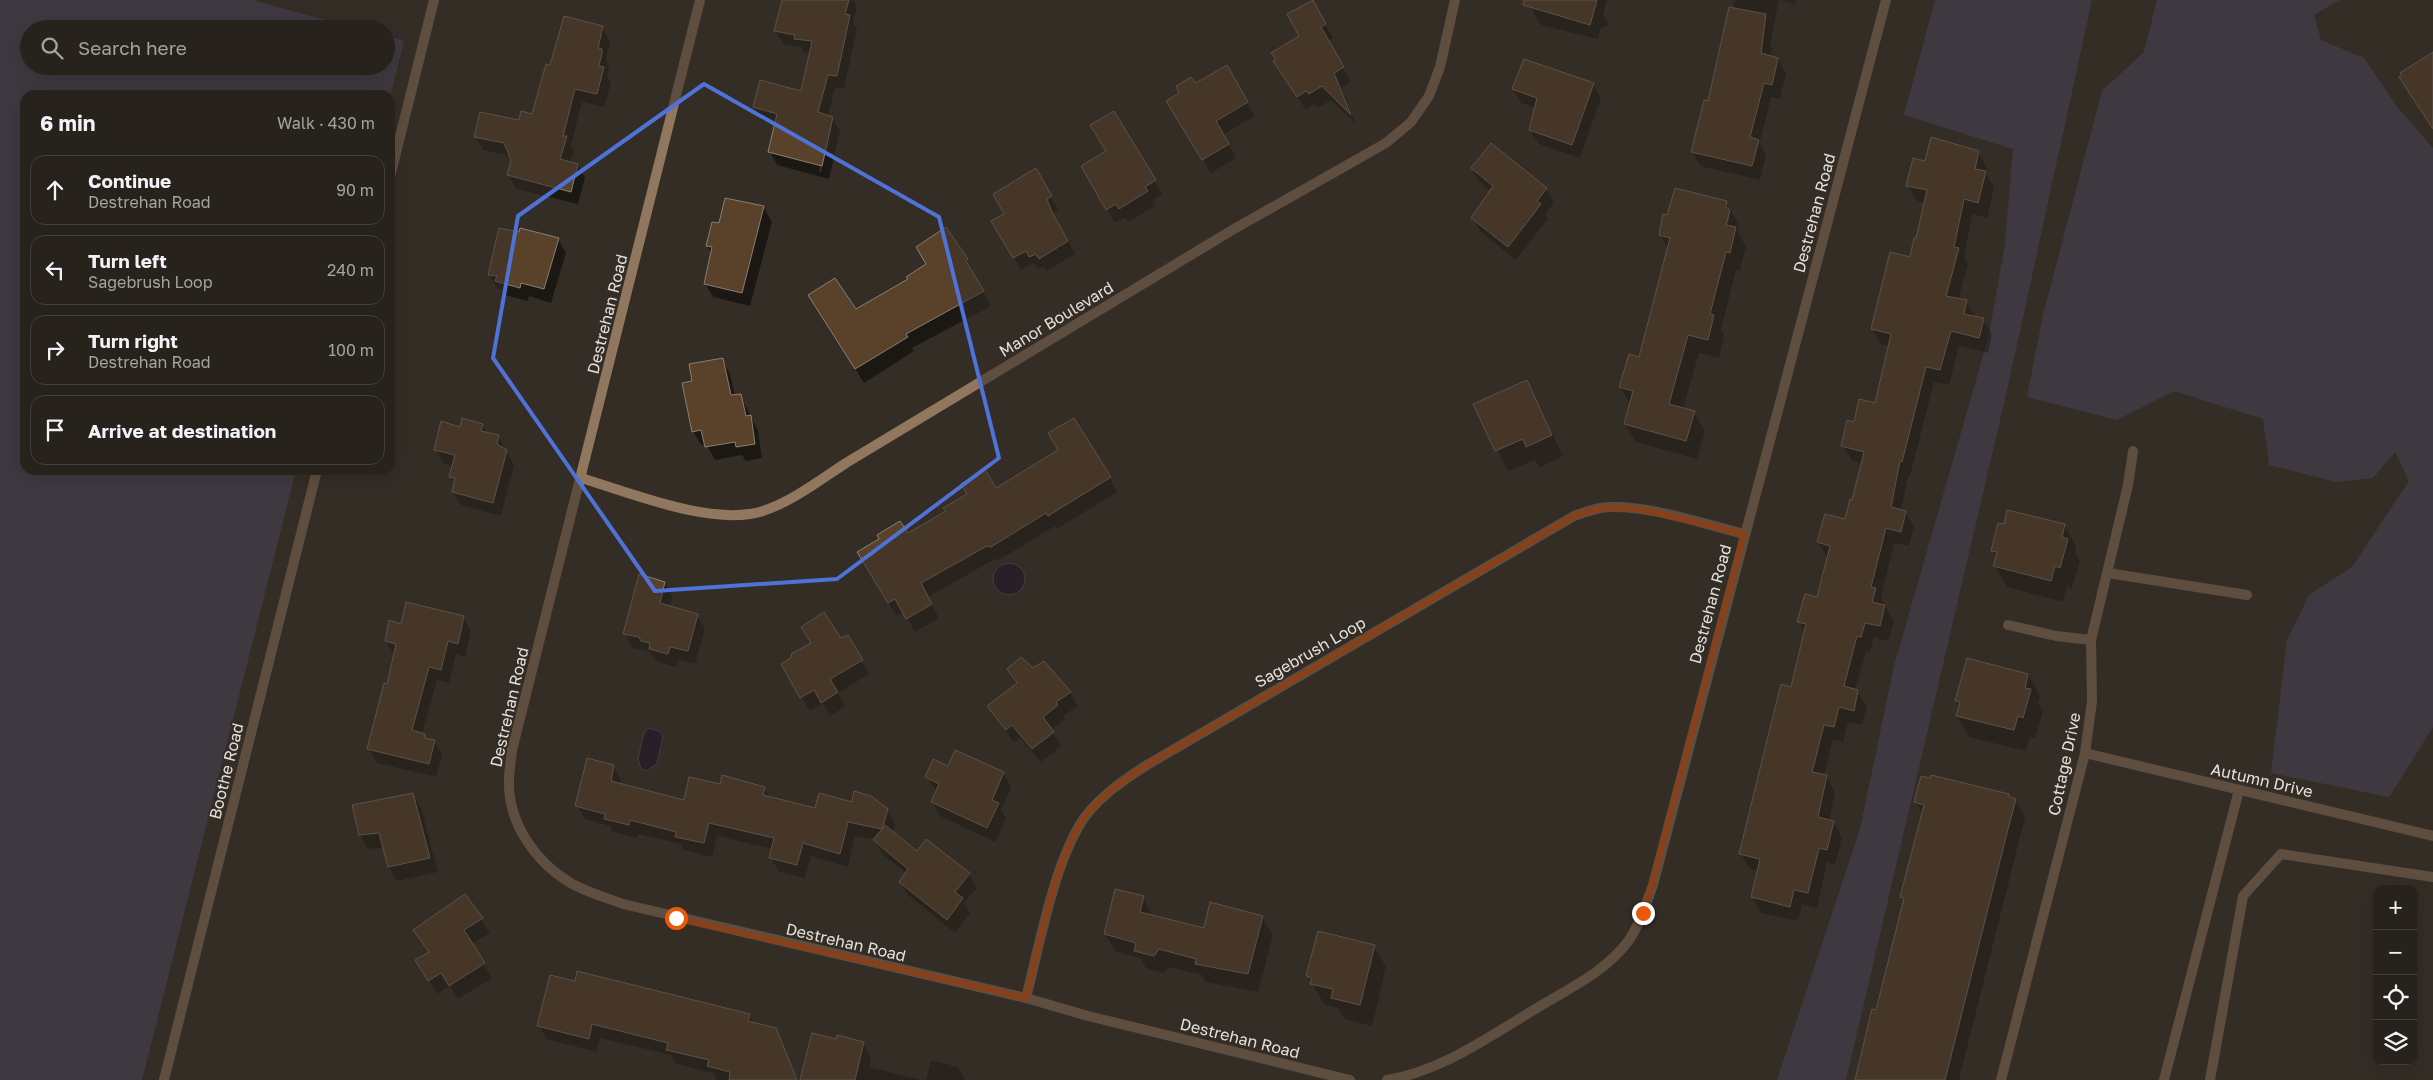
<!DOCTYPE html>
<html lang="en">
<head>
<meta charset="utf-8">
<style>
  body { margin:0; font-family:"Golos Text",sans-serif; background:#2f2a25; color:#f1f3f6 }
  .controls { position:absolute; right:15px; bottom:15px; display:grid; overflow:hidden; border-radius:10px; box-shadow:0 5px 20px #0002 }
  .controls button { width:45px; height:45px; display:grid; place-items:center; padding:0; border:0; border-bottom:1px solid #433f3b; background:#27221c; color:#f1f3f6; font:25px sans-serif }
  .stop { position:absolute; width:15px; height:15px; margin:-11px; border:4px solid #ea580c; border-radius:50%; background:#fff }
  .stop.end { background:#ea580c; border-color:#fff; box-shadow:0 1px 5px #0008 }
  .list { margin:0; padding:0; list-style:none }
  h2 { display:flex; justify-content:space-between; align-items:center; height:65px; margin:0; padding:0 20px; font-size:21px }
  h2 small { font-size:16px; font-weight:400; color:#a4a4a3 }
  .list li { display:grid; grid-template-columns:32px 1fr auto; gap:15px; align-items:center; box-sizing:border-box; height:70px; margin:0 10px 10px; padding:0 10px; border:1px solid #433f3b; border-radius:15px }
  .list b { display:block; font-size:19px; white-space:nowrap }
  .list p { margin:0; font-size:16px; white-space:nowrap; color:#a4a4a3 }
  .list em { font-size:16px; font-style:normal; color:#a4a4a3 }
  .icon { flex:none; width:28px; height:28px; fill:none; stroke:currentColor; stroke-width:2; stroke-linecap:round; stroke-linejoin:round }
  .map { position:relative; flex:none; width:2433px; height:1080px; overflow:hidden }
  .search { position:absolute; background:#27221c; box-shadow:0 5px 20px #0002; left:20px; top:20px; width:375px; height:55px; display:flex; align-items:center; gap:12px; box-sizing:border-box; padding:0 18px; border-radius:28px; color:#a4a4a3; font-size:19px }
  .panel { position:absolute; background:#27221c; box-shadow:0 5px 20px #0002; left:20px; top:90px; width:375px; height:385px; border-radius:15px }
  .map>svg:first-child { display:block }
  .green { fill:#4b4660 }
  .water { fill:#17102a; stroke:#544e5f }
  .shadow { fill:#0007; fill-rule:evenodd }
  .building { fill:#594229; stroke:#877f76 }
  .lines { fill:none; stroke-linecap:round; stroke-linejoin:round }
  .service { stroke:#90775d; stroke-width:10 }
  .minor { stroke:#90775d; stroke-width:10 }
  .route { stroke:#ea580c; stroke-width:6 }
  .marked { fill:none; stroke:#4f72d9; stroke-width:4; stroke-linejoin:round }
  .labels { text-anchor:middle; dominant-baseline:central; stroke-width:4; stroke-linejoin:round; paint-order:stroke }
  .street-label { font-size:16px; fill:#e4e0db; stroke:#342d26 }
</style>
</head>
<body>
<div class="map">
<svg width="2433" height="1080" viewBox="0 0 2433 1080">
  <rect width="100%" height="100%" fill="#342d26"/>
  <g class="green">
    <polygon points="0,0 252,0 359,29 29,29 29,66 386,66 386,36 404,41 390,97 25,95 25,470 296,470 142,1080 0,1080"/>
    <polygon points="1935,0 2092,0 2008,386 1846,1080 1777,1080 1860,829 1894,666 1989,335 2005,244 2013,149 1904,115"/>
    <polygon points="2157,0 2340,0 2314,15 2321,40 2364,58 2398,108 2433,148 2433,727 2389,797 2271,773 2287,640 2309,595 2352,567 2409,481 2395,452 2373,478 2336,482 2269,465 2263,419 2174,391 2117,420 2027,397 2043,315 2102,91 2144,52"/>
  </g>
  <g class="water">
    <circle cx="1009" cy="579" r="16"/>
    <polygon points="650,728 659,731 663,736 657,764 650,768 649,771 641,769 638,759 644,732"/>
  </g>
  <g class="shadow">
    <path d="M785,0h68l4,7 -4,16 4,6 -13,59h-9l-7,28 4,2 8,13 -11,48 -52,-14 -7,-13 6,-28 -14,-4 -8,-13 48,-15 9,-39 -8,-1 -2,-5 -18,-3 -8,-14 4,-21zM830,126h2l-11,46h-2z"/>
    <polygon points="1535,0 1607,0 1603,15 1609,24 1600,29 1598,39 1541,25 1533,11"/>
    <polygon points="1735,0 1796,0 1795,4 1779,0 1770,45 1772,48 1770,57 1778,59 1786,73 1780,99 1771,97 1760,143 1766,155 1760,180 1701,166 1692,152 1709,102"/>
    <polygon points="1312,2 1333,38 1328,41 1351,82 1341,87 1356,124 1331,100 1318,108 1315,104 1306,110 1283,75 1301,37"/>
    <polygon points="602,27 610,41 606,59 609,68 607,76 611,82 604,107 582,102 571,146 574,151 570,163 578,165 585,178 578,204 516,189 509,175 512,160 511,156 483,150 475,136 533,115 551,66"/>
    <polygon points="1226,67 1255,116 1223,135 1236,158 1211,173 1168,101"/>
    <polygon points="1593,84 1601,98 1580,158 1539,144 1530,130 1536,108 1521,103 1513,89"/>
    <polygon points="1978,152 1987,168 1986,173 1994,188 1987,218 1972,214 1964,257 1968,264 1958,300 1966,301 1975,317 1983,319 1992,335 1988,353 1959,346 1949,385 1934,382 1910,476 1908,476 1901,511 1905,512 1914,527 1909,546 1894,543 1881,598 1894,622 1888,641 1874,637 1870,652 1866,651 1855,690 1867,706 1862,725 1848,722 1843,742 1833,739 1824,776 1826,776 1835,792 1829,821 1833,822 1842,837 1835,865 1827,862 1817,908 1802,904 1798,921 1761,913 1752,897 1758,871 1750,869 1741,854 1792,688 1805,633 1799,622 1818,599 1827,557 1818,542 1846,521 1853,501 1862,464 1852,461 1843,446 1855,423 1876,404 1889,346 1881,344 1872,329 1911,259 1925,203 1917,201 1908,185 1926,162"/>
    <polygon points="1082,167 1154,180 1162,194 1152,201 1155,206 1128,222 1125,217 1115,223"/>
    <polygon points="1035,169 1058,210 1053,213 1075,254 1047,271 1044,267 1038,269 1034,263 1021,270 993,221 1006,215"/>
    <polygon points="1472,169 1546,189 1554,203 1545,214 1548,219 1516,260 1481,232 1472,218 1491,191 1480,182"/>
    <polygon points="726,199 764,208 772,222 750,306 713,297 705,283 712,254 707,246 719,225"/>
    <path d="M1726,202l11,19 2,13 7,13 -6,24 -4,-1 -15,60 3,4 -5,24 -20,-5 -16,56 11,3 11,19 -8,28 -61,-17 -11,-18 5,-20 -9,-17 19,-28 28,-110 -8,-15zM1727,217h3l-4,14 -2,-1z"/>
    <polygon points="558,239 566,253 551,303 529,296 528,301 505,295 502,289 497,288 489,274"/>
    <polygon points="967,260 991,306 912,348 914,351 864,383 818,309 856,311 909,280"/>
    <polygon points="722,360 730,374 735,396 740,395 758,431 762,458 746,461 742,455 715,460 706,444 701,445 693,431 694,381"/>
    <polygon points="1527,381 1563,456 1540,467 1535,460 1508,471 1475,404"/>
    <polygon points="482,425 487,433 498,436 514,465 501,516 461,505 453,491 455,484 451,477 453,466 444,464 436,450"/>
    <polygon points="1110,478 1117,492 1057,529 1055,526 999,560 995,559 928,597 939,618 915,632 904,612 896,616 859,552 908,535 996,490"/>
    <polygon points="2064,525 2076,546 2075,552 2080,561 2072,588 2067,586 2063,602 2007,587 1995,566 1997,558 1992,550"/>
    <polygon points="664,583 672,597 670,607 697,615 705,629 695,664 678,660 676,667 658,662 648,651 633,648 625,634"/>
    <polygon points="463,617 471,631 465,657 456,654 449,683 437,680 422,734 427,740 434,741 442,755 436,777 377,763 369,749 388,685 394,655 386,641 402,625"/>
    <polygon points="847,636 869,674 838,693 845,707 830,716 823,703 810,711 782,664 812,643 840,640"/>
    <polygon points="1008,670 1033,670 1070,692 1078,706 1063,716 1065,719 1051,730 1061,746 1041,762 1020,738 1014,743 989,706 1017,685"/>
    <polygon points="2028,675 2040,696 2038,703 2043,711 2035,738 2030,737 2026,751 1969,737 1957,716 1960,707 1956,701"/>
    <polygon points="613,766 621,780 620,785 685,802 721,785 764,788 770,798 816,810 853,803 887,810 895,824 892,833 918,853 969,874 977,888 964,903 970,913 955,933 908,895 900,882 907,874 882,854 874,839 855,836 848,867 811,856 805,878 779,872 771,858 773,849 717,836 712,857 684,850 681,844 638,834 637,838 613,832 610,826 585,819 577,806"/>
    <polygon points="948,768 1003,773 1011,787 1001,810 1006,818 995,842 940,816 932,802 937,792 927,777"/>
    <polygon points="413,794 421,808 438,872 397,881 389,867 384,847 368,849 360,835"/>
    <polygon points="2008,795 2015,800 2025,817 1959,1080 1857,1080 1904,902 1901,896 1923,815 1916,802"/>
    <polygon points="465,895 490,933 471,944 492,978 458,999 450,986 437,994 425,974 429,953 415,930"/>
    <polygon points="1143,897 1153,917 1205,930 1262,917 1273,935 1258,992 1206,982 1202,975 1169,967 1164,973 1146,968 1140,958 1116,952 1105,934"/>
    <polygon points="1374,946 1386,967 1372,1026 1345,1019 1338,1008 1324,1004 1308,976"/>
    <polygon points="576,982 749,1015 755,1024 775,1029 798,1080 717,1080 713,1073 676,1064 671,1055 600,1038 596,1052 547,1039 539,1026"/>
    <polygon points="837,1041 863,1043 871,1057 869,1067 921,1080 801,1080"/>
    <polygon points="931,1060 958,1067 965,1080 926,1080"/>
  </g>
  <g class="building">
    <polygon points="782,0 849,0 845,14 850,15 837,76 828,75 818,112 833,117 822,166 768,152 777,114 753,107 760,80 801,91 812,41 794,39 795,35 774,31"/>
    <polygon points="1313,0 1326,24 1321,27 1344,67 1334,73 1351,115 1322,86 1309,94 1306,91 1297,97 1273,61 1276,59 1271,53 1299,36 1287,14"/>
    <polygon points="1524,0 1597,0 1590,25 1523,5"/>
    <polygon points="1729,7 1766,14 1761,53 1778,58 1772,85 1764,83 1750,137 1759,140 1752,166 1691,152 1704,100 1708,101"/>
    <polygon points="564,16 603,26 598,48 602,49 602,53 599,66 604,67 597,94 575,89 563,136 567,136 560,159 578,164 571,192 507,175 511,160 504,143 474,137 480,112 519,120 521,111 532,114 546,64 550,65"/>
    <polygon points="2433,52 2433,129 2399,77 2402,75 2400,73"/>
    <polygon points="1524,59 1594,83 1572,145 1529,130 1537,98 1512,89"/>
    <polygon points="1227,65 1248,102 1216,121 1229,144 1202,160 1166,101 1179,93 1176,86 1191,77 1196,83"/>
    <polygon points="1114,111 1156,180 1145,187 1148,191 1119,209 1116,204 1106,210 1081,166 1106,151 1090,125"/>
    <polygon points="1931,137 1979,151 1975,169 1986,171 1978,203 1964,199 1954,247 1959,248 1946,296 1967,300 1964,314 1984,318 1979,338 1951,331 1940,370 1926,367 1902,462 1900,461 1891,507 1906,511 1901,532 1886,528 1871,587 1876,588 1872,602 1885,605 1880,626 1865,623 1861,637 1857,636 1844,686 1858,690 1854,711 1839,707 1834,727 1824,725 1812,772 1827,775 1818,817 1834,821 1827,850 1819,848 1808,893 1794,890 1790,907 1751,897 1760,859 1739,854 1781,684 1791,687 1806,624 1797,622 1805,594 1817,597 1830,546 1817,542 1825,514 1845,519 1850,499 1852,500 1864,452 1841,446 1847,420 1854,422 1859,399 1875,403 1891,334 1871,329 1890,252 1910,257 1914,238 1916,238 1927,190 1906,186 1913,158 1925,161"/>
    <polygon points="1491,143 1547,188 1537,201 1541,204 1508,247 1471,218 1493,186 1471,168"/>
    <polygon points="1036,168 1052,196 1047,199 1052,212 1068,241 1039,259 1036,254 1029,257 1026,251 1013,258 991,221 1004,214 993,194"/>
    <polygon points="1675,188 1727,201 1726,207 1730,210 1726,225 1736,227 1730,253 1726,252 1710,314 1714,315 1708,340 1688,335 1669,404 1695,411 1686,441 1624,424 1633,391 1619,387 1629,354 1639,357 1670,238 1659,235 1663,214 1667,215"/>
    <polygon points="725,198 764,206 742,293 704,284 712,247 706,246 712,222 719,223"/>
    <polygon points="946,227 968,259 966,261 984,291 906,334 908,337 855,369 808,295 835,278 856,309 908,279 906,277 926,264 916,247"/>
    <polygon points="499,228 519,232 520,228 559,238 544,289 521,283 520,288 495,281 497,276 488,275"/>
    <polygon points="723,358 731,395 741,394 746,416 751,415 755,444 736,447 735,442 705,447 701,430 692,432 682,383 692,381 689,364"/>
    <polygon points="1527,380 1552,435 1526,447 1523,439 1495,451 1473,404"/>
    <polygon points="462,418 483,424 481,431 499,435 497,444 507,450 493,503 452,492 455,478 449,477 455,455 434,450 441,421 460,427"/>
    <polygon points="1074,418 1111,477 1048,516 1046,513 991,547 987,546 921,583 932,604 906,619 895,599 888,603 857,552 879,539 877,535 900,521 908,533 946,511 943,508 967,494 961,484 985,469 996,488 1058,450 1048,433"/>
    <polygon points="2007,510 2065,524 2062,537 2068,539 2060,568 2055,566 2051,581 1993,566 1997,552 1991,551 1998,523 2004,524"/>
    <polygon points="639,574 665,582 660,603 698,614 688,651 670,647 668,654 649,649 650,643 641,641 639,637 623,634"/>
    <polygon points="406,602 464,616 458,644 448,641 441,670 429,667 412,730 425,734 425,738 435,740 429,764 367,749 384,683 387,684 396,644 385,641 389,620 401,624"/>
    <polygon points="824,612 841,638 848,635 863,660 830,679 838,692 821,703 814,690 800,698 781,664 792,657 791,654 811,643 801,627"/>
    <polygon points="1021,657 1033,668 1044,661 1071,692 1056,702 1058,705 1043,717 1054,732 1032,749 1012,725 1006,730 987,706 1017,683 1007,669"/>
    <polygon points="1967,658 2028,674 2025,688 2031,689 2023,718 2018,716 2014,730 1956,716 1960,702 1955,701"/>
    <polygon points="955,750 1004,772 992,800 999,803 987,828 931,802 939,784 925,777 933,759 948,766"/>
    <polygon points="587,758 614,765 611,781 684,800 689,777 720,784 722,775 765,787 763,795 815,808 819,793 852,802 854,791 871,796 888,809 882,829 885,825 917,851 926,839 970,873 955,892 963,898 947,920 899,882 908,869 873,840 882,829 848,822 840,854 803,843 797,865 769,858 774,838 709,823 704,843 675,837 676,832 630,820 629,825 604,819 605,814 575,806"/>
    <polygon points="1931,775 2009,794 2009,797 2016,799 2008,829 1945,1080 1855,1080 1872,1009 1876,1010 1904,898 1900,897 1924,805 1914,802 1921,776 1930,778"/>
    <polygon points="413,793 430,858 388,867 379,833 359,835 352,805"/>
    <polygon points="1115,889 1144,896 1140,912 1204,928 1210,902 1263,916 1248,974 1195,964 1196,959 1159,949 1154,956 1134,951 1136,943 1104,934"/>
    <polygon points="465,894 483,918 464,930 485,963 449,986 441,973 428,981 415,960 429,952 413,930"/>
    <polygon points="1318,931 1375,945 1360,1005 1331,998 1333,989 1310,984 1312,978 1306,976"/>
    <polygon points="577,971 750,1014 748,1021 776,1028 797,1080 729,1080 730,1072 707,1066 709,1060 666,1050 668,1043 592,1024 589,1039 537,1026 550,975 575,981"/>
    <polygon points="812,1033 836,1039 837,1035 864,1042 855,1080 800,1080"/>
  </g>
  <g class="lines">
    <g class="service">
      <polyline points="2164,1080 2239,790"/>
      <polyline points="2210,1080 2243,896 2281,854 2433,877"/>
    </g>
    <g class="minor">
      <path d="M700,0l-188,750c-1,10 -3,21 -3,31 -1,42 26,80 60,101 16,10 36,15 54,22l403,94 62,18 262,64"/>
      <polyline points="390,177 434,0"/>
      <path d="M581,478c50,15 132,49 182,33 30,-10 57,-31 83,-48l388,-234 152,-86 25,-21 18,-26 11,-29 15,-67"/>
      <polyline points="2108,573 2247,595"/>
      <polyline points="2008,625 2056,636 2091,640"/>
      <polyline points="2085,753 2433,836"/>
      <path d="M1026,998c13,-51 27,-128 53,-172 15,-26 43,-45 68,-61l427,-249c8,-3 17,-6 26,-8 40,-6 104,16 144,26"/>
      <polyline points="164,1080 317,470"/>
      <path d="M1387,1080c55,-9 103,-44 150,-72 31,-19 70,-37 92,-68 11,-16 17,-36 24,-55l233,-885"/>
      <polyline points="2001,1080 2085,753 2092,701 2091,640 2128,485 2133,451"/>
    </g>
  </g>
  <g class="lines">
    <path class="route" d="M676,918l350,80c13,-51 27,-128 53,-172 15,-26 43,-45 68,-61l427,-249 27,-8h27l26,4 90,22 -92,350 -9,29"/>
  </g>
  <path d="M0 0H2433V1080H0ZM704,84l235,133 60,241 -162,121 -182,12 -162,-233 25,-142z" fill="#342d26" fill-opacity=".55" fill-rule="evenodd"/>
  <path class="marked" d="M704,84l235,133 60,241 -162,121 -182,12 -162,-233 25,-142z"/>
  <g class="labels">
    <g class="street-label">
      <text transform="translate(1814 213) rotate(-75)">Destrehan Road</text>
      <text transform="translate(607 314) rotate(-76)">Destrehan Road</text>
      <text transform="translate(1056 319) rotate(-31)">Manor Boulevard</text>
      <text transform="translate(1710 604) rotate(-75)">Destrehan Road</text>
      <text transform="translate(1310 652) rotate(-30)">Sagebrush Loop</text>
      <text transform="translate(509 707) rotate(-77)">Destrehan Road</text>
      <text transform="translate(2064 764) rotate(-78)">Cottage Drive</text>
      <text transform="translate(226 771) rotate(-76)">Boothe Road</text>
      <text transform="translate(2262 780) rotate(13)">Autumn Drive</text>
      <text transform="translate(846 942) rotate(13)">Destrehan Road</text>
      <text transform="translate(1240 1038) rotate(14)">Destrehan Road</text>
    </g>
  </g>
</svg>
<div class="controls">
<button>+</button>
<button>−</button>
<button><svg class="icon" aria-label="locate" viewBox="0 0 24 24"><circle cx="12" cy="12" r="6"/><path d="M12 2v4M12 18v4M2 12h4M18 12h4"/></svg></button>
<button><svg class="icon" aria-label="layers" viewBox="0 0 24 24"><path d="M12 4l9 5-9 5-9-5zM3 14l9 5 9-5"/></svg></button>
</div>
<div class="stop" style="left:676px;top:918px"></div>
<div class="stop end" style="left:1643px;top:913px"></div>
<div class="search"><svg class="icon" aria-label="search" viewBox="0 0 24 24"><circle cx="10" cy="10" r="6"/><path d="M15 15l6 6"/></svg>Search here</div>
<section class="panel">
<h2>6 min<small>Walk · 430 m</small></h2>
<ul class="list">
<li><svg class="icon" aria-label="ahead" viewBox="0 0 24 24"><path d="M12 20V5M6 11l6-6 6 6"/></svg><div><b>Continue</b><p>Destrehan Road</p></div><em>90 m</em></li>
<li><svg class="icon" aria-label="left" viewBox="0 0 24 24"><path d="M17 20v-9H6M10 6l-5 5 5 5"/></svg><div><b>Turn left</b><p>Sagebrush Loop</p></div><em>240 m</em></li>
<li><svg class="icon" aria-label="right" viewBox="0 0 24 24"><path d="M7 20v-9h11M14 6l5 5-5 5"/></svg><div><b>Turn right</b><p>Destrehan Road</p></div><em>100 m</em></li>
<li><svg class="icon" aria-label="arrive" viewBox="0 0 24 24"><path d="M6 21V4h12l-3 4 3 4H6"/></svg><div><b>Arrive at destination</b></div></li>
</ul>
</section>
</div>
</body>
</html>
